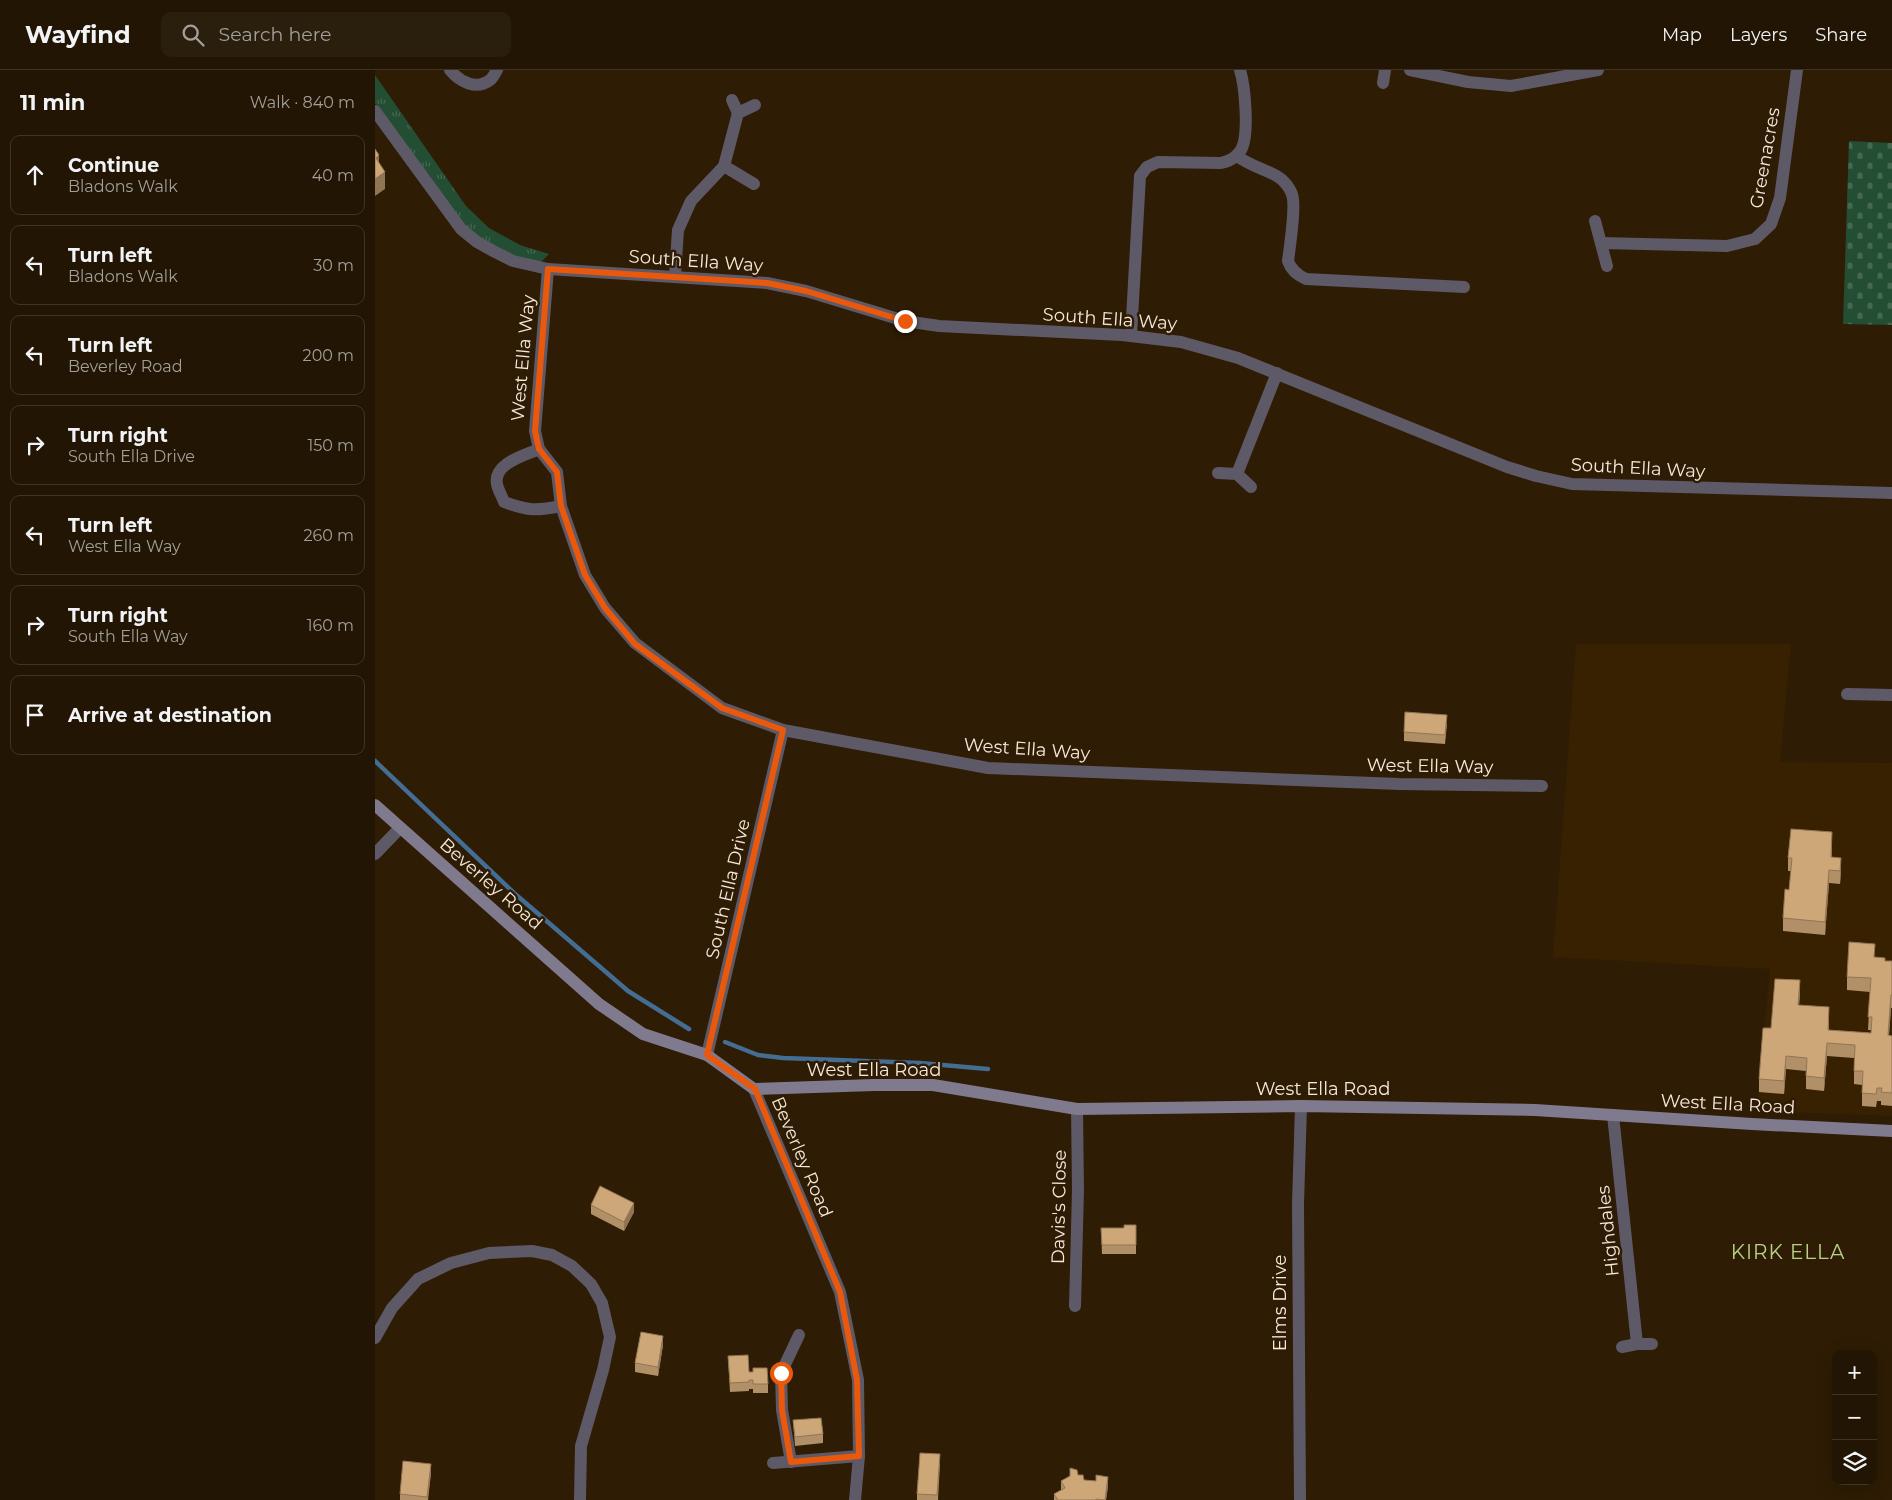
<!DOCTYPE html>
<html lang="en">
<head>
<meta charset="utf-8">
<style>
  body { margin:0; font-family:Montserrat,sans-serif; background:#2a1e0d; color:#f1f3f6 }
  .controls { position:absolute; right:15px; bottom:15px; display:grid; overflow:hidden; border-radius:10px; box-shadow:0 5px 20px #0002 }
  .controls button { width:45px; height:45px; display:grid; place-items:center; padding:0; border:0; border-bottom:1px solid #3f3425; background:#221503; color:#f1f3f6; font:25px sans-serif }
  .stop { position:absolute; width:15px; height:15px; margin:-11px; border:4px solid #ea580c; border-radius:50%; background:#fff }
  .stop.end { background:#ea580c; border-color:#fff; box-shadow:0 1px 5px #0008 }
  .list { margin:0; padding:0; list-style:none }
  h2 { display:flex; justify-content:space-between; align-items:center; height:65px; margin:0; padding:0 20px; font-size:21px }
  h2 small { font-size:16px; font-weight:400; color:#a29f9a }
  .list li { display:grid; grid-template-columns:32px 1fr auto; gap:15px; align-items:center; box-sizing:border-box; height:80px; margin:0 10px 10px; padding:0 10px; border:1px solid #3f3425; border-radius:10px }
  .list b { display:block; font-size:19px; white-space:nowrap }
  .list p { margin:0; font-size:16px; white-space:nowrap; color:#a29f9a }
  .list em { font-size:16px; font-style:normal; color:#a29f9a }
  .icon { flex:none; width:28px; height:28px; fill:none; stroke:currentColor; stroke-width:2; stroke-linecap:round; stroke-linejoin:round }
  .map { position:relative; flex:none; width:1517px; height:1430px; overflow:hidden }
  header { display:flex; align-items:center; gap:30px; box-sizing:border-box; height:70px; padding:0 25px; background:#221503; border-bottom:1px solid #3f3425 }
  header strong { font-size:24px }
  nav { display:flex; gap:28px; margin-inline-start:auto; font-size:18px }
  .search { width:350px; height:45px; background:#2a1e0d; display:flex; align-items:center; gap:12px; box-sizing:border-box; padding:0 18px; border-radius:10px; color:#a29f9a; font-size:19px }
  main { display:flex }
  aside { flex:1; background:#221503 }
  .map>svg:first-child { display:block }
  .built { fill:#382101 }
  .grass { fill:url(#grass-tufts) }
  .cemetery { fill:url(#cemetery-stones) }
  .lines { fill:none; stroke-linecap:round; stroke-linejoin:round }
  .stream { stroke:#436d93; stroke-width:4.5 }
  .street { stroke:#5d5966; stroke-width:12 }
  .secondary { stroke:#807a8e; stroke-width:12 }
  .wall { fill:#b19068 }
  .shaded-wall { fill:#907555 }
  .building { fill:#cea779; stroke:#907555 }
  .route { stroke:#ea580c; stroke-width:6 }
  .labels { text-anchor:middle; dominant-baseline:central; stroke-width:5; stroke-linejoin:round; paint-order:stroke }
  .street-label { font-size:18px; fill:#f6e9db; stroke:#2e1c04 }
  .quarter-label { font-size:20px; letter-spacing:1px; fill:#b8d188; stroke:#2e1c04 }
</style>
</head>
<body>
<header>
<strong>Wayfind</strong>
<div class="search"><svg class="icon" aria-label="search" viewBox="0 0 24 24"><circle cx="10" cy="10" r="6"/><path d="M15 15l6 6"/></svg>Search here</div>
<nav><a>Map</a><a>Layers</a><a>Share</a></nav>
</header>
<main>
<aside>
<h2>11 min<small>Walk · 840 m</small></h2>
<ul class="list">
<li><svg class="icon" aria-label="ahead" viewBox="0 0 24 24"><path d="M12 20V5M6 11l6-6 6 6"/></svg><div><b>Continue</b><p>Bladons Walk</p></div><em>40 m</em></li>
<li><svg class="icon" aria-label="left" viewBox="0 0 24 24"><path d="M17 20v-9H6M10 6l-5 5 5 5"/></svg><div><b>Turn left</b><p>Bladons Walk</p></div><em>30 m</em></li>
<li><svg class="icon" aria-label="left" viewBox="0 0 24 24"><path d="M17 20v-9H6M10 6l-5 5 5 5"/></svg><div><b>Turn left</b><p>Beverley Road</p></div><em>200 m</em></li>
<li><svg class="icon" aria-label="right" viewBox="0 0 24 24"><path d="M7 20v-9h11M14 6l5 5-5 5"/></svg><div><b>Turn right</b><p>South Ella Drive</p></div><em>150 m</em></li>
<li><svg class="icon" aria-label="left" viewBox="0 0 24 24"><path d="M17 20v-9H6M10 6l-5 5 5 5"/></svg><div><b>Turn left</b><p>West Ella Way</p></div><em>260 m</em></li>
<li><svg class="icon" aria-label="right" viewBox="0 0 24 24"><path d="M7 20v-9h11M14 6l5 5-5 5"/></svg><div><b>Turn right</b><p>South Ella Way</p></div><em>160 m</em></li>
<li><svg class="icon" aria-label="arrive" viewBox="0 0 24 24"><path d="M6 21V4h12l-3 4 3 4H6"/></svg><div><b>Arrive at destination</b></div></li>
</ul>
</aside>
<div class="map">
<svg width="1517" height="1430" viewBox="0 0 1517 1430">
  <defs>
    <pattern id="grass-tufts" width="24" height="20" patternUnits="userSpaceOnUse" patternTransform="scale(1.25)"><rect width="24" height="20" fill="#234e33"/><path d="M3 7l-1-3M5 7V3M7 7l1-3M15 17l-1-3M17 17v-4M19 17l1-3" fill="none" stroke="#446850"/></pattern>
    <pattern id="cemetery-stones" width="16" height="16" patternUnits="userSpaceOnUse" patternTransform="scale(1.25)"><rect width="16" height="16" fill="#234e33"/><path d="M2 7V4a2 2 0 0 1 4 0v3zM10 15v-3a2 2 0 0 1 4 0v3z" fill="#446850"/></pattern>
  </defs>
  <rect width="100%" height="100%" fill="#2e1c04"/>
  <polygon class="built" points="1201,574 1416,574 1405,692 1517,693 1517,1046 1381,1041 1395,899 1178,887"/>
  <polygon class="grass" points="0,5 91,136 114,158 145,175 174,184 165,193 135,185 102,167 84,149 0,33"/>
  <polygon class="cemetery" points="1474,71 1517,73 1517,255 1468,254"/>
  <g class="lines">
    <g class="stream">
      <polyline points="0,691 139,823 253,921 314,959"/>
      <polyline points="350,972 383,985 408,988 545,993 613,999"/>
    </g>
    <g class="street">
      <path d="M75,0c9,11 26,21 40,10 3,-2 5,-7 7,-10"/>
      <polyline points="1035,0 1093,12 1136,16 1223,0"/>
      <polyline points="1008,13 1010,0"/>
      <polyline points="357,30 363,43 380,35"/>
      <polyline points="0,41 86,159 102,172 120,182 138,191 173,199 392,213 431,221 530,251 564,256 747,265 806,272 863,288 1132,397 1161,406 1197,414 1517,423"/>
      <path d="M862,86c12,9 24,12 38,19 8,4 17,14 18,24 2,14 -3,46 -5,62 3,9 9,14 18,18l158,8"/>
      <polyline points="349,96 379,114"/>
      <polyline points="1220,151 1232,196"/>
      <polyline points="1226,173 1352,176 1380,169 1396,154 1405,128 1422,0"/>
      <polyline points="173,199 160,361 164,379 182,402 186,436 210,505 230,538 260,573 347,638 408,660 613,698 1024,714 1167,716"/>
      <polyline points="300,206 303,160 316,131 349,96 363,43"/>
      <path d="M756,266l9,-160 7,-9 11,-5 63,1c9,-2 17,-6 21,-15 7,-15 3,-62 -2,-78"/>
      <path d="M164,379c-13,6 -46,14 -42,35 1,6 5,12 7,18 24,9 32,9 57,4"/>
      <polyline points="843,403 862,404 876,417"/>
      <polyline points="862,404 902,303"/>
      <polyline points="1472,624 1517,625"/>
      <polyline points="0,784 25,758"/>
      <polyline points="332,985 408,660"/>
      <polyline points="379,1019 465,1222 483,1310 484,1386 480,1430"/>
      <polyline points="1238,1045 1262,1274"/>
      <polyline points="700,1236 703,1120 702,1039"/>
      <polyline points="0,1268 17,1238 43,1209 76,1193 114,1183 157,1181 177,1185 197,1196 216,1214 227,1233 235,1267 228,1300 206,1376 205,1430"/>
      <polyline points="1247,1277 1262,1274 1277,1274"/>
      <polyline points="416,1392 407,1340 406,1303 424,1265"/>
      <polyline points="398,1393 484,1386"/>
      <polyline points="925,1430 923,1134 926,1036"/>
    </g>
    <polyline class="secondary" points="0,735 224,934 268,964 332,985 379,1019 499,1015 558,1015 702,1039 926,1036 1160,1040 1377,1054 1517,1061"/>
  </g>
  <g class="wall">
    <polygon points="1072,654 1070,674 1029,671 1029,662"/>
    <polygon points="1457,775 1457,787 1466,801 1465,814 1454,813 1450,865 1408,861 1408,848 1414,820 1416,801 1413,801 1413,788"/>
    <polygon points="1500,887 1510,891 1517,891 1517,938 1516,938 1514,965 1517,966 1517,1036 1506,1035 1506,1031 1502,1031 1501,1037 1487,1036 1487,1015 1479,1014 1479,988 1452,986 1449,1021 1431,1019 1431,1001 1411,999 1409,1024 1384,1022 1384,1009 1396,958 1425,923 1424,935 1454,950 1454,960 1496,963 1496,960 1493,960 1495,922 1472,920 1472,907"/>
    <polygon points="216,1135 259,1142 249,1161 216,1144"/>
    <polygon points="761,1155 761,1184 727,1184 726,1158 749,1158"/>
    <polygon points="288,1275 283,1306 260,1302 260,1293"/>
    <polygon points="353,1286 374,1302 393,1314 393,1323 378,1323 378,1319 374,1319 374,1321 355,1322"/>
    <polygon points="418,1350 448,1364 448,1373 420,1376"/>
    <polygon points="565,1393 563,1430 542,1430 542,1424"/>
    <polygon points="56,1403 53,1430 25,1430 25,1424"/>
    <polygon points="703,1405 709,1410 733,1416 731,1430 679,1430 679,1424 686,1420 686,1411"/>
  </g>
  <g class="shaded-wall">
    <polygon points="4,85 4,103 1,88"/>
    <polygon points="10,102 10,119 0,126 0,109"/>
    <polygon points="1457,762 1457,775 1456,800 1456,787"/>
    <polygon points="1466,788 1466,801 1465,814 1465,801"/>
    <polygon points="1454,800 1454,813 1450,865 1450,852"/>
    <polygon points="1425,910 1425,923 1423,948 1423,935"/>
    <polygon points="1516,925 1516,938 1513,979 1513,965"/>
    <polygon points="1452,973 1452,986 1449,1021 1449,1008"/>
    <polygon points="1411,986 1411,999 1409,1024 1409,1011"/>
    <polygon points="259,1133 259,1142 249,1161 249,1152"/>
    <polygon points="288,1266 288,1275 283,1306 283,1297"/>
    <polygon points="56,1394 56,1403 52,1430 52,1427"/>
    <polygon points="733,1407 733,1416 731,1430 730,1430"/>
  </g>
  <g class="building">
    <polygon points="0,79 4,85 1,88 10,102 0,109"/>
    <polygon points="1030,642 1072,645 1070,665 1029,662"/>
    <polygon points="1416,759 1457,762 1456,787 1466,788 1465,801 1454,800 1450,852 1408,848 1410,819 1414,820 1417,788 1413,788"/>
    <polygon points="1474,872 1500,874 1499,887 1510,888 1510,891 1517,891 1517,925 1516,925 1513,965 1517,966 1517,1023 1506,1022 1507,1018 1502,1018 1501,1024 1487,1023 1488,1001 1479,1001 1480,975 1452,973 1449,1008 1431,1006 1432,988 1411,986 1409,1011 1384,1009 1388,958 1396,958 1400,909 1425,910 1423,935 1454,937 1453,960 1496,963 1497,947 1493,947 1496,908 1472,907"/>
    <polygon points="225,1116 259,1133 249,1152 216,1135"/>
    <polygon points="749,1155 761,1155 761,1175 727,1175 726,1158 749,1158"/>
    <polygon points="266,1262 288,1266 283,1297 260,1293"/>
    <polygon points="373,1285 374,1302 378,1302 378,1298 392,1298 393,1314 378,1314 378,1310 374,1310 374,1312 355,1313 353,1286"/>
    <polygon points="446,1348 448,1364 420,1367 418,1350"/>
    <polygon points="545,1383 565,1384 562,1425 542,1424"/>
    <polygon points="28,1391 56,1394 52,1427 25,1424"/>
    <polygon points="695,1398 702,1400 703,1405 708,1405 709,1410 721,1411 721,1405 733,1407 730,1430 721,1429 721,1430 683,1430 679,1424 690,1418 686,1411 695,1406"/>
  </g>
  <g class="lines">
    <polyline class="route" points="406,1303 407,1340 416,1392 484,1386 482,1310 465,1222 380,1019 332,985 408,660 347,638 260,574 230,538 210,505 186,436 182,402 164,379 160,361 173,199 392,213 431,221 530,251"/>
  </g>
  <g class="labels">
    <g class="street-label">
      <text transform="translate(1390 88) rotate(-80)">Greenacres</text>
      <text transform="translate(321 191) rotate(4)">South Ella Way</text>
      <text transform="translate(735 249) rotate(4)">South Ella Way</text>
      <text transform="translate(148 288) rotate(-85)">West Ella Way</text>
      <text transform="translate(1263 398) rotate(3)">South Ella Way</text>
      <text transform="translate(652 679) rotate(4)">West Ella Way</text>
      <text transform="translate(1055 696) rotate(1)">West Ella Way</text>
      <text transform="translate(116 814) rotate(41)">Beverley Road</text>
      <text transform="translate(353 819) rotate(-77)">South Ella Drive</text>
      <text x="499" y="1000">West Ella Road</text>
      <text x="948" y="1019">West Ella Road</text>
      <text transform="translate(1353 1034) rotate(3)">West Ella Road</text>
      <text transform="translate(427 1087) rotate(67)">Beverley Road</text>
      <text transform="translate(684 1137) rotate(-89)">Davis's Close</text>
      <text transform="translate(1233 1161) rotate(-96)">Highdales</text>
      <text transform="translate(905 1233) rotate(-90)">Elms Drive</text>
    </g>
    <g class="quarter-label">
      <text x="1413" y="1182">KIRK ELLA</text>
    </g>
  </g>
</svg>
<div class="controls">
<button>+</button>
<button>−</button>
<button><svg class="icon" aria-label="layers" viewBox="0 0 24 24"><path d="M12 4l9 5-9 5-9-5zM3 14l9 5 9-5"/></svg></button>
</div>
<div class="stop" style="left:406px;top:1303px"></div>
<div class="stop end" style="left:530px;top:251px"></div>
</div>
</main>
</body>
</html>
